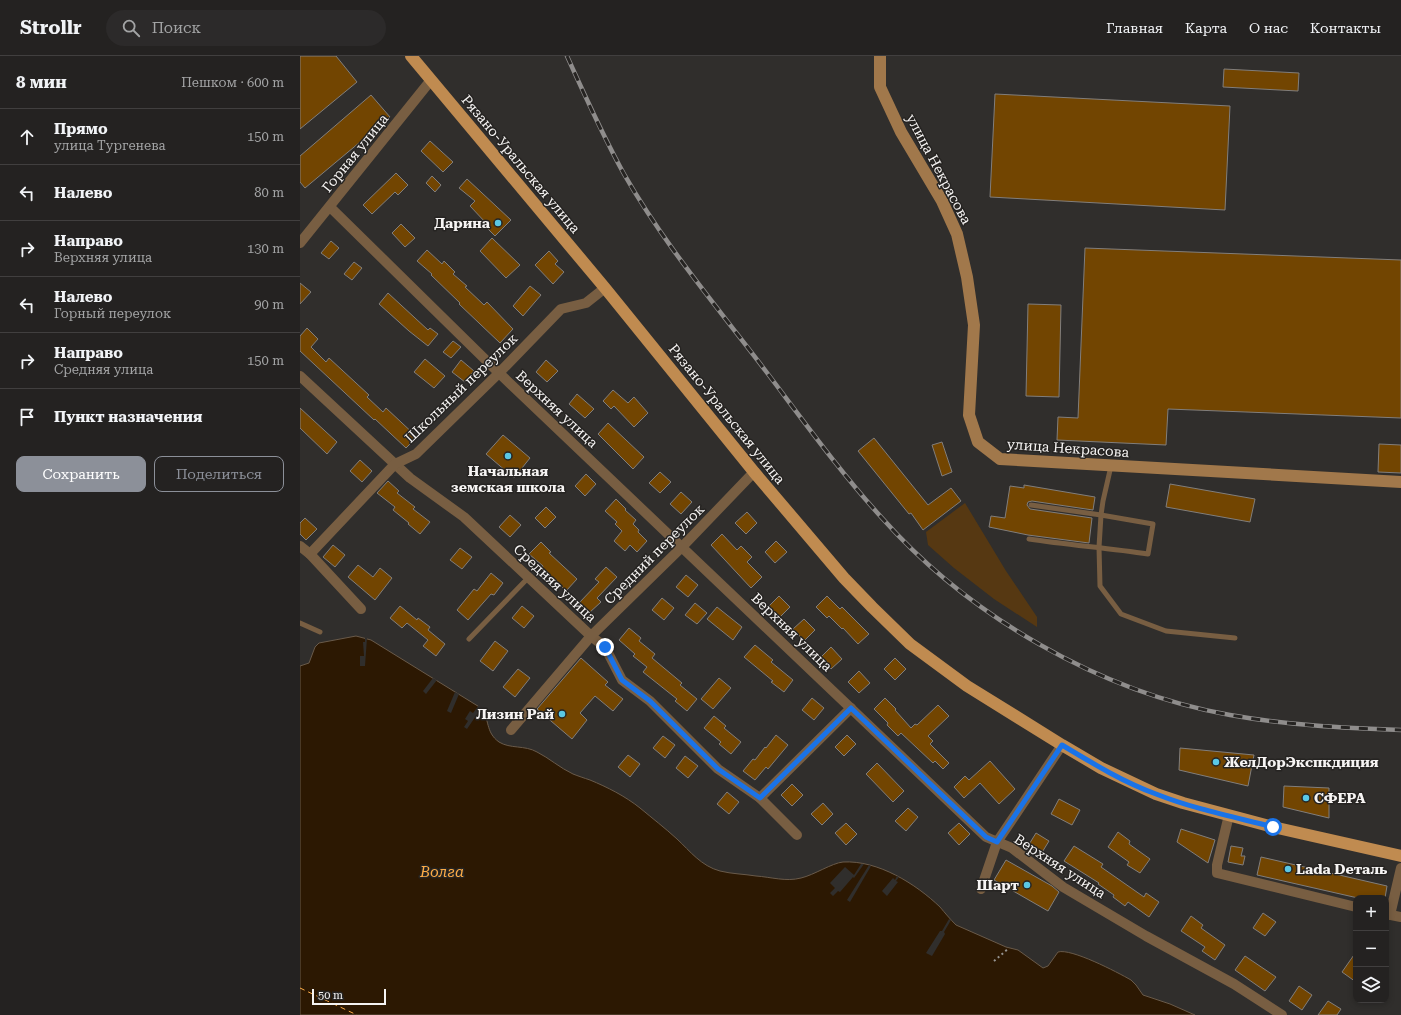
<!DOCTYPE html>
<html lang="ru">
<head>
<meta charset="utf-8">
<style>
  body { margin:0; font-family:"Roboto Serif",serif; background:#2c2a2a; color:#f1f3f6 }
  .controls { position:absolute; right:12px; bottom:12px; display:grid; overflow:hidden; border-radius:8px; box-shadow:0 2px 6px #0003 }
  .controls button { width:36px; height:36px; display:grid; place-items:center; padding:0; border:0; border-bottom:1px solid #413f3f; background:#242221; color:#f1f3f6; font:20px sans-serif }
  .scale { position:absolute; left:12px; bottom:10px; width:74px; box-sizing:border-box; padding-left:4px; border:2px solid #f6f4f3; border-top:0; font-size:11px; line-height:14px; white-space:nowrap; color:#f6f4f3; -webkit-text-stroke:3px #262422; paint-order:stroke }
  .stop { position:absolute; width:12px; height:12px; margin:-9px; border:3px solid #1a73e8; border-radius:50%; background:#fff }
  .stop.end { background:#1a73e8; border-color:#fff; box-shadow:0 1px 4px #0008 }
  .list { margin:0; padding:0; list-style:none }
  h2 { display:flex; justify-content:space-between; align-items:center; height:52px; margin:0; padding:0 16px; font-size:17px }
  h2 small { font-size:13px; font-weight:400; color:#a3a4a5 }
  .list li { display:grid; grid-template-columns:26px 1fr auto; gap:12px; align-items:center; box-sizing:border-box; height:56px; padding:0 16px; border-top:1px solid #413f3f }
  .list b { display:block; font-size:15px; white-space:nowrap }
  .list p { margin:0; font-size:13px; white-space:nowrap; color:#a3a4a5 }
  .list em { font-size:13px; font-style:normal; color:#a3a4a5 }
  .actions { display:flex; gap:8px; padding:12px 16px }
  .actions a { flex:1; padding:9px 0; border:1px solid #8c9099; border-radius:8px; text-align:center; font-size:14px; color:#8c9099 }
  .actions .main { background:#8c9099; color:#fff }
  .icon { flex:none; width:22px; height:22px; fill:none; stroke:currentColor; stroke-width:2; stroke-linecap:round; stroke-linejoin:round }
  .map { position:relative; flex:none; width:1101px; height:959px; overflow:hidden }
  header { display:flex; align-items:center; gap:24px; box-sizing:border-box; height:56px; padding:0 20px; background:#242221; border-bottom:1px solid #413f3f }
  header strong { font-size:19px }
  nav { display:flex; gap:22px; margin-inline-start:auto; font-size:14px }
  .search { width:280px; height:36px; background:#2c2a2a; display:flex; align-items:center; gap:10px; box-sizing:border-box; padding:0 14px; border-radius:22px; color:#a3a4a5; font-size:15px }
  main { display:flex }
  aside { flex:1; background:#242221 }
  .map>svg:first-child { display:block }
  .green { fill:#563812 }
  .water { fill:#2c1802; stroke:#695a4a }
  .pier { fill:#302e2c }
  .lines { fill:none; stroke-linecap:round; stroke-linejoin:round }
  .ferry { stroke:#fcab46; stroke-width:1; stroke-dasharray:5 4; stroke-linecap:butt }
  .building { fill:#724501; stroke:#817e7c }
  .path { stroke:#969492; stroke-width:2; stroke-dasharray:2 3; stroke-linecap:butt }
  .lane { stroke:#785e42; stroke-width:5 }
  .street { stroke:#785e42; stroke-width:10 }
  .secondary { stroke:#a1784b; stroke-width:12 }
  .primary { stroke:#c08b50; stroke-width:12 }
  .rail-casing { stroke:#8f8d8c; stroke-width:4.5 }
  .rail { stroke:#262422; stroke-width:3; stroke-dasharray:9; stroke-linecap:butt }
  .route { stroke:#1a73e8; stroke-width:5 }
  .poi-dot { fill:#5ac8e5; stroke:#262422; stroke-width:1.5 }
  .labels { text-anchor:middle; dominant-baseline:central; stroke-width:3; stroke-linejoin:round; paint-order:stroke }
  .street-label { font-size:14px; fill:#f6f4f3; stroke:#262422 }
  .poi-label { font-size:14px; font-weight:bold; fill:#f6f4f3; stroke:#262422; text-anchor:end }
  .water-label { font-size:15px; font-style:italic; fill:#fcab46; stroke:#262422 }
</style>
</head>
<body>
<header>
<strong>Strollr</strong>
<div class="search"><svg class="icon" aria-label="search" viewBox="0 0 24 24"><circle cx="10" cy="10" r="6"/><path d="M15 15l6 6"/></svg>Поиск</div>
<nav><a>Главная</a><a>Карта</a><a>О нас</a><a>Контакты</a></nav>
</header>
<main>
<aside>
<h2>8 мин<small>Пешком · 600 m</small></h2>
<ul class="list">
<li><svg class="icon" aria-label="ahead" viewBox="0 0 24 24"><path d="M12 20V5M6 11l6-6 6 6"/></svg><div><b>Прямо</b><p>улица Тургенева</p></div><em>150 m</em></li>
<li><svg class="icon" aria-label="left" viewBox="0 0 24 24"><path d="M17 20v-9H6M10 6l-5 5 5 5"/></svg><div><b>Налево</b></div><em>80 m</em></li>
<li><svg class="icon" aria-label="right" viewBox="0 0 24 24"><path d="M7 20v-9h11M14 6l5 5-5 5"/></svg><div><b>Направо</b><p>Верхняя улица</p></div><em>130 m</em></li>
<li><svg class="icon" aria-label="left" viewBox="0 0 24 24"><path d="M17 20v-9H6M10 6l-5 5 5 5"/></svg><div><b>Налево</b><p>Горный переулок</p></div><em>90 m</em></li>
<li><svg class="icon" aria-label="right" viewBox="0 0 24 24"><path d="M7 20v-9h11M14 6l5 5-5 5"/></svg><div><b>Направо</b><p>Средняя улица</p></div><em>150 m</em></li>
<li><svg class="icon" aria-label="arrive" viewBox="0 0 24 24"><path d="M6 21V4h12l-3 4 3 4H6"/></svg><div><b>Пункт назначения</b></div></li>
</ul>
<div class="actions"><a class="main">Сохранить</a><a>Поделиться</a></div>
</aside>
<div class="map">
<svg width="1101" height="959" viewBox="0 0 1101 959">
  <rect width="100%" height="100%" fill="#302e2c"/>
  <polygon class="green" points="665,447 706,515 737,561 737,571 694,543 654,512 628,489 626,476"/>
  <path class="water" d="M56,580l15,4 110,68c9,11 4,24 18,34 11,7 26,3 38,10 12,6 23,16 36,22 5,2 11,4 17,6 17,7 35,16 50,28 12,10 25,20 37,31 13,12 24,27 43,32 12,3 24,3 36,5 15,1 30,6 45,2 13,-3 31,-15 42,-16 35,-2 73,22 97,45 5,6 10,12 16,18l50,22 12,3 25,18 5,-2 10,-14c13,-4 59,20 73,28l5,5 7,10 27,9 25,11h-895v-349l9,-3 6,-16 4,-4z"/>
  <g class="pier">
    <polygon points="65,582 67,582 65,610 60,610 60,600 64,600 63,586 65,586"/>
    <polygon points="133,622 137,624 126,638 123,635"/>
    <polygon points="155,636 159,638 151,657 147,655"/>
    <polygon points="179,649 182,651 167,673 164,671 168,665 165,663 170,655 173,657"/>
    <polygon points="561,808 564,808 554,822 553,821 540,836 538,835 533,840 530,837 535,832 530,827 545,811 554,819"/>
    <polygon points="569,809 571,810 550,846 547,844"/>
    <polygon points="597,820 599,821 596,825 598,826 587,840 582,835 593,822 595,824"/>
    <polygon points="649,863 651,864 644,876 645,878 632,900 626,897 640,875 642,875"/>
  </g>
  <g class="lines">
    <polyline class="ferry" points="0,932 57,959"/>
  </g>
  <g class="building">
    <polygon points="0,0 36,0 57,26 0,73"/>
    <polygon points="924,13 999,17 998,35 923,31"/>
    <polygon points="695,38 930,50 925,154 690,141"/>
    <polygon points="71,39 90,61 5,132 0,126 0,100"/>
    <polygon points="130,85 153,106 143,116 121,95"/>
    <polygon points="96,117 108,129 98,139 95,136 72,158 63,149"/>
    <polygon points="132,120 141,129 135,136 126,127"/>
    <polygon points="167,123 211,164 195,180 184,169 186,167 170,150 175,145 159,132"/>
    <polygon points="101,168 115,182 105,191 92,177"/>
    <polygon points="192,182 220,209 206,222 180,195"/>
    <polygon points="31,185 39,192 29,203 21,197"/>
    <polygon points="785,192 1101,204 1101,362 868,353 866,389 757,384 758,361 778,362"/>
    <polygon points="127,194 142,208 144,205 155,216 153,218 167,230 165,231 184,249 187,246 213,273 200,287 159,248 160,247 131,219 132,218 117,205"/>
    <polygon points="249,195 258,205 255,208 264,216 253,228 235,209"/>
    <polygon points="54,206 62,212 52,224 44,218"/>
    <polygon points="0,227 11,236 0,248"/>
    <polygon points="230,230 241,239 223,260 213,250"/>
    <polygon points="88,237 128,274 130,272 138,278 128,290 109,275 79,248"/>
    <polygon points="728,248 761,249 759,341 726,340"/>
    <polygon points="7,272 18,283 11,291 26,306 29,302 69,339 67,341 83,356 86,352 117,381 106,392 75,363 74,364 0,295 0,280"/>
    <polygon points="153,285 161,291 151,302 143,296"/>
    <polygon points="125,303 145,320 134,332 114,316"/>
    <polygon points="161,304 174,315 165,326 152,316"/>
    <polygon points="246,304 258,315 247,326 236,316"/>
    <polygon points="313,334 328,347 334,341 348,357 334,371 314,350 311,353 303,345"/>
    <polygon points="277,338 294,353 285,362 269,348"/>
    <polygon points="0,352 37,386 27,398 0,372"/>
    <polygon points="308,367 344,401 333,413 298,378"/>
    <polygon points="203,379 230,402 214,422 186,398"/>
    <polygon points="574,382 628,449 651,432 661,445 623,474 611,457 609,458 558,395"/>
    <polygon points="642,386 652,416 642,420 632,389"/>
    <polygon points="1079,388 1101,389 1101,417 1078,416"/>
    <polygon points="60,404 72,415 62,426 50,415"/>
    <polygon points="360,416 371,426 360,437 349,427"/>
    <polygon points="286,418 296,428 285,440 275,430"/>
    <polygon points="88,425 99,435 97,437 115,451 113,453 130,466 120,478 108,468 109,467 93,454 95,451 77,437"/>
    <polygon points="870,428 955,443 950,466 866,451"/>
    <polygon points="724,429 795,441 793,454 732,445 728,446 727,449 730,453 792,462 789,487 728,479 689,471 691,460 705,462 710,430 724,432"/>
    <polygon points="381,436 392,446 381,458 370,448"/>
    <polygon points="316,443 326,453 325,454 336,464 333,468 339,474 338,476 347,485 337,496 330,489 325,495 314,485 322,475 315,468 317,466 305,455"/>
    <polygon points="246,451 256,461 245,472 235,462"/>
    <polygon points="447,456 457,467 446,478 435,467"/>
    <polygon points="210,459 221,469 210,481 199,471"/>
    <polygon points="5,462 17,473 6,484 0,478 0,467"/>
    <polygon points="422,478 437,494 441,490 452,501 447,506 462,521 451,532 411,489"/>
    <polygon points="476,485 487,496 475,507 465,496"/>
    <polygon points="241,486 251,496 249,497 277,523 266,535 242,512 243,510 229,498"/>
    <polygon points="33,489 45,499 35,511 23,501"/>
    <polygon points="160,492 172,501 162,513 150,504"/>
    <polygon points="58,509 73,521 80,512 92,522 75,544 48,521"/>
    <polygon points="306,511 317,521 297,542 301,546 289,557 279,547 299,526 295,523"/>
    <polygon points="191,517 203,527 194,539 191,538 168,564 157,554 174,533 177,535"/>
    <polygon points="386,519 398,529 388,541 376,531"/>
    <polygon points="479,540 490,551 479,562 468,551"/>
    <polygon points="527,540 540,553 542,551 569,578 558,588 543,572 542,573 529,560 527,562 516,551"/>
    <polygon points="362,542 374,552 364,564 352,554"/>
    <polygon points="395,547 407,557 397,568 385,559"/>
    <polygon points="100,550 117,564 118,562 130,571 128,574 145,588 136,600 123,590 128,584 107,567 102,572 90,562"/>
    <polygon points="222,550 234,560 224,572 212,562"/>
    <polygon points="417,551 442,571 433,584 407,563"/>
    <polygon points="504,563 515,574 504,585 493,573"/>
    <polygon points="329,572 341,582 339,585 355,598 352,602 382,627 380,629 397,643 387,655 375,645 377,643 343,616 347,611 333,600 335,598 319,584"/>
    <polygon points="195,585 208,595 193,615 180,605"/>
    <polygon points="455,589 473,604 471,606 493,624 484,636 471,626 473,625 444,601"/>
    <polygon points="531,591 542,603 531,613 520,602"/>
    <polygon points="281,602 308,626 305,629 323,643 313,655 295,640 280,657 287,664 272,683 237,653"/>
    <polygon points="595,602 606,613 595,624 584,613"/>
    <polygon points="218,613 230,622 215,641 203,631"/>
    <polygon points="559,615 570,627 559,637 548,626"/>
    <polygon points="419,622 431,632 413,653 401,643"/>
    <polygon points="512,642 524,652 514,664 502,654"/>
    <polygon points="585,642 596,653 595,654 611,672 615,668 617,669 638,649 649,660 628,680 633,685 630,688 649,707 643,713 635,705 633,707 601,677 598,680 587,669 588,667 574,653"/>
    <polygon points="414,660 426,670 424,672 441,686 431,698 419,688 421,686 404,672"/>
    <polygon points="476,679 488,689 468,713 466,711 455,724 443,715 453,703 455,704 465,691 466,692"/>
    <polygon points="547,679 556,688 544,700 535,691"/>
    <polygon points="363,680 375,689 365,702 353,692"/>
    <polygon points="880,692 954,699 948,730 879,714"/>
    <polygon points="328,699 340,708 330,721 318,711"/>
    <polygon points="385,700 398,710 388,722 376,712"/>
    <polygon points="690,705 715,733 699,748 680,727 664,742 654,731 665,720 669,724"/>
    <polygon points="577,707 604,735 593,746 566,718"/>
    <polygon points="492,728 503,739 492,750 481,739"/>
    <polygon points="984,730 1029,732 1029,762 983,751"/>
    <polygon points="427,736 439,746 429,758 417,748"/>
    <polygon points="759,743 780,754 772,769 751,758"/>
    <polygon points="523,747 533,758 522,769 511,758"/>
    <polygon points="608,752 618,761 606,775 595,765"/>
    <polygon points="546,767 557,778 546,789 535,777"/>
    <polygon points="659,767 670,778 659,789 648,777"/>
    <polygon points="881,773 915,784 908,807 877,786"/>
    <polygon points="818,776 830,785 829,788 850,803 840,817 827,809 829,806 808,791"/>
    <polygon points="736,777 749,785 741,798 728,790"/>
    <polygon points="774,790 803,808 801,811 844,841 846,837 859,846 849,861 828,846 825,850 813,841 814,839 798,828 799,827 764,805"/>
    <polygon points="931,790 943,792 941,800 945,800 943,809 928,806"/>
    <polygon points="961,801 1087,830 1085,842 1058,842 957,819"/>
    <polygon points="706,804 752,830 759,836 748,855 694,824"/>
    <polygon points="963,857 976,866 965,880 953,872"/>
    <polygon points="891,860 903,869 901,872 925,889 915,904 902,895 905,891 881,875"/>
    <polygon points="1056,896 1056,926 1042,916"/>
    <polygon points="945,900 976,921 965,935 935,914"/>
    <polygon points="999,930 1012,939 1002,954 989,945"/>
    <polygon points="1028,945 1041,953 1037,959 1018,959"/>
  </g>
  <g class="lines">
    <polyline class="path" points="694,905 709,892"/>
    <g class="lane">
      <polyline points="811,410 803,445 801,459 799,491 800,530 821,558 866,575 935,582"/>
      <path d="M729,483c40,6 79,9 119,15l5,-30 -52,-9 -70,-10"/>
      <polyline points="0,567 20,576"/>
      <polyline points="169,583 228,522"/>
    </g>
    <g class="street">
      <polyline points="30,151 199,317 686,781 712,792 763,831 846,880 934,928 982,959"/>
      <polyline points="0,187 131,24"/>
      <polyline points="0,320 110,422 164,461 291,580 305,591 322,624 350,645 418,713 460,742 497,779"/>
      <polyline points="0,490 10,498 61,553"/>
      <polyline points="10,498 95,408 116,398 199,317 261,253 286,247 305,232"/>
      <polyline points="211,674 291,580 382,491 454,416"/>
      <polyline points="460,742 551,652"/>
      <polyline points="929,759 917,809 917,817 1056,851"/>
      <polyline points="681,833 697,786 762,689"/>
      <polyline points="1086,858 1101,861"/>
      <polyline points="1090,859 1101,812"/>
    </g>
    <polyline class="secondary" points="580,0 580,31 601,76 642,145 657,178 667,221 674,269 669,359 678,386 700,403 1101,426"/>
    <polyline class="primary" points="111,0 305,232 454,416 544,522 572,551 610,588 667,630 762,689 801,712 856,738 883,747 973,771 1101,800"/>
    <defs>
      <path id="rail" d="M267,0c18,40 36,80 57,118 41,72 95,135 144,200 37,49 73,99 114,144 87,98 218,174 348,197 56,10 114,13 171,15"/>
    </defs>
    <use href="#rail" class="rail-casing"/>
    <use href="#rail" class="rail"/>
  </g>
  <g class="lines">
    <path class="route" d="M305,591l17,33 28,21 68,68 42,29 91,-90 135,129 11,5 65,-97c30,18 61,37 94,49 38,15 78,23 117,33"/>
  </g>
  <g class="poi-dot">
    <circle cx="198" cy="167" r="4"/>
    <circle cx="208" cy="400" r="4"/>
    <circle cx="262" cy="658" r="4"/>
    <circle cx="916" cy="706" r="4"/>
    <circle cx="1006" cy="742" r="4"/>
    <circle cx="988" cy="813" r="4"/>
    <circle cx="727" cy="829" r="4"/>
  </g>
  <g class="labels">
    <g class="street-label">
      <text transform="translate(55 97) rotate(-51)">Горная улица</text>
      <text transform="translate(221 108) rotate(50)">Рязано-Уральская улица</text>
      <text transform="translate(639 113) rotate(62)">улица Некрасова</text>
      <text transform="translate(161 332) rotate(-44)">Школьный переулок</text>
      <text transform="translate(257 353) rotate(43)">Верхняя улица</text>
      <text transform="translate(427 358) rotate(51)">Рязано-Уральская улица</text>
      <text transform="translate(768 392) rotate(4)">улица Некрасова</text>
      <text transform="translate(354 498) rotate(-45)">Средний переулок</text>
      <text transform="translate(255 527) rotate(43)">Средняя улица</text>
      <text transform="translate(492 576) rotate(44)">Верхняя улица</text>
      <text transform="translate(760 810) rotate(33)">Верхняя улица</text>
    </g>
    <g class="poi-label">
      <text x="190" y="167">Дарина</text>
      <text x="208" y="415" text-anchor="middle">Начальная<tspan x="208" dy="16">земская школа</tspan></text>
      <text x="254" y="658">Лизин Рай</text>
      <text x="924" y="706" text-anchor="start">ЖелДорЭкспкдиция</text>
      <text x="1014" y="742" text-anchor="start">СФЕРА</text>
      <text x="996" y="813" text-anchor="start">Lada Dеталь</text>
      <text x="719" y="829">Шарт</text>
    </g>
    <g class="water-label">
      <text x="142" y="816">Волга</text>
    </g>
  </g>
</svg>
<div class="controls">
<button>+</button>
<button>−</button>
<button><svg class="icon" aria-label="layers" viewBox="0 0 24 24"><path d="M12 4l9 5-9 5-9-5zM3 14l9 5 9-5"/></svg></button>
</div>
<div class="scale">50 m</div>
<div class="stop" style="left:973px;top:771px"></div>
<div class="stop end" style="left:305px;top:591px"></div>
</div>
</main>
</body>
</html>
